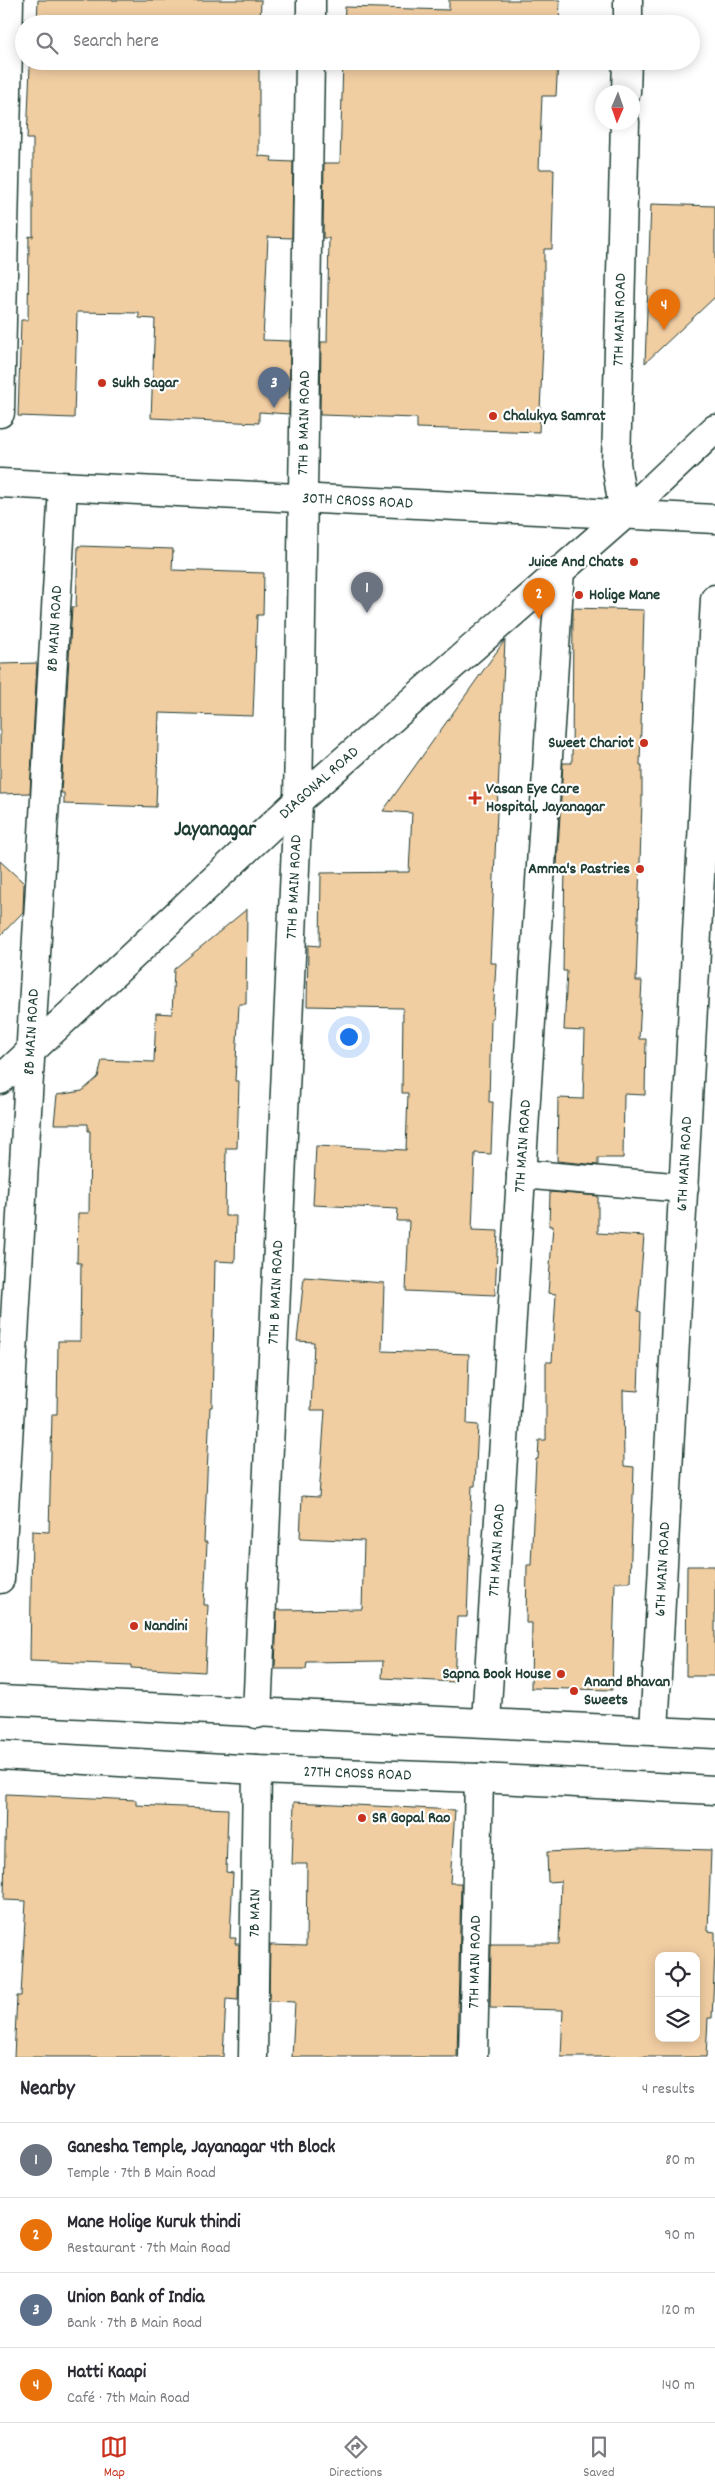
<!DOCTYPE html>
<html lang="en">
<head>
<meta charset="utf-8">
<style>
  body { margin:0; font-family:Dekko,sans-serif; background:#f7f7f7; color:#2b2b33 }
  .controls { position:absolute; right:15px; bottom:15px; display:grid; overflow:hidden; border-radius:10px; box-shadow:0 2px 12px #0003 }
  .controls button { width:45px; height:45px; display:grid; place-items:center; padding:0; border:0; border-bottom:1px solid #e1e1e2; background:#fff; color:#2b2b33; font:25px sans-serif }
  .compass { position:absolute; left:595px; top:85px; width:45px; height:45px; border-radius:50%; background:#fff; box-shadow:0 2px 12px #0003; rotate:182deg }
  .you { position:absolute; left:348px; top:1036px; width:18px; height:18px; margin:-12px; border:4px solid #fff; border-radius:50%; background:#1a73e8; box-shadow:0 0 0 8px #1a73e833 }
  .badge { display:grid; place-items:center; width:32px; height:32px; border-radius:50%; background:#c8321e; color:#fff; font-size:16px; font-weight:700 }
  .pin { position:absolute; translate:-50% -41px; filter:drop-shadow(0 1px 2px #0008) }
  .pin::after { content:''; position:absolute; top:26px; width:18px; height:15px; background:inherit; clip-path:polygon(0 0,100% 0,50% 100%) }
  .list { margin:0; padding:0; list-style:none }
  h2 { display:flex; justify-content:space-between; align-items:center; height:65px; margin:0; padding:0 20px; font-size:21px }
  h2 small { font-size:16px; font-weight:400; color:#7c7c81 }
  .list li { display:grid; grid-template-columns:32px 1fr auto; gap:15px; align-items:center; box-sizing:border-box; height:75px; padding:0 20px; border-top:1px solid #e1e1e2 }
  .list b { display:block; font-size:19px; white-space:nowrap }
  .list p { margin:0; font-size:16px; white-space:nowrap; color:#7c7c81 }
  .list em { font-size:16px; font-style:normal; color:#7c7c81 }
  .icon { flex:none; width:28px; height:28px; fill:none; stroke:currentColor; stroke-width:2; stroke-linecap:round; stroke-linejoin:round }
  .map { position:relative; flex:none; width:715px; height:2057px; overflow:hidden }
  .search { position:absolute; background:#fff; box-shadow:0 2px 12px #0003; left:15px; right:15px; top:15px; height:55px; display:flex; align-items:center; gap:12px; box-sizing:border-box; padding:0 18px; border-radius:28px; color:#7c7c81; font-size:19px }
  .sheet { height:365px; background:#fff }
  nav { display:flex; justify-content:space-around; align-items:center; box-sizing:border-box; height:70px; border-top:1px solid #e1e1e2; background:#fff; font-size:14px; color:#7c7c81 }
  nav a { display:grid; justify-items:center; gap:2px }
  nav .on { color:#c8321e }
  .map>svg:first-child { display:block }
  .building { fill:#f1cda2; stroke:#1f3d34; fill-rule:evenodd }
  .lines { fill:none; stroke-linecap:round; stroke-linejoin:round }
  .street-casing { stroke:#1f3d34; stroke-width:31 }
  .secondary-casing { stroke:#1f3d34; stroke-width:31 }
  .street { stroke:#fff; stroke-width:28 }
  .secondary { stroke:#fff; stroke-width:28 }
  .poi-dot { fill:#c8321e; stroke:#fff; stroke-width:2 }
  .labels { text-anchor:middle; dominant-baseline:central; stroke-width:4.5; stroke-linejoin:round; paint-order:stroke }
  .street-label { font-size:16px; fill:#1f3d34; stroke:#fff }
  .poi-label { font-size:16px; font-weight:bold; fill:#1f3d34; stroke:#fff; text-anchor:start }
  .district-label { font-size:21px; font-weight:bold; fill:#1f3d34; stroke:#fff }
</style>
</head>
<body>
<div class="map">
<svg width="715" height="2057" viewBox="0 0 715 2057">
  <rect width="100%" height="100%" fill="#fff"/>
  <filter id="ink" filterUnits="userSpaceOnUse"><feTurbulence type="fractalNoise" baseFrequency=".02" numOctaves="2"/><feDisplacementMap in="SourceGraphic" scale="10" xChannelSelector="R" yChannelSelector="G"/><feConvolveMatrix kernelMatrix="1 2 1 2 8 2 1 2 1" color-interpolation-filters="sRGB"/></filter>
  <g filter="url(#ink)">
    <g class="building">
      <polygon points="38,0 261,0 260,24 37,24"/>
      <polygon points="449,0 560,0 559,24 344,24 345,7 449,10"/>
      <polygon points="35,61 259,61 259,156 272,157 271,161 293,162 292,238 268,237 263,340 290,341 289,414 259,412 259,423 151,418 155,319 139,318 139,313 77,312 74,418 18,416 21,320 28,320 29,236 33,237 33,139 27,139 30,66 35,66"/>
      <polygon points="343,61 558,61 556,96 542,96 539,169 554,169 552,249 544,249 544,324 539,432 417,428 417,418 320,415 321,342 327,342 329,238 323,238 324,163 340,163"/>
      <polygon points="651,204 715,206 715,297 645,363"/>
      <polygon points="78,546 173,549 172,570 264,573 263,615 257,615 253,716 159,713 156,807 64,804 64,793 61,793 72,607 76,607"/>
      <polygon points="573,608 644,610 640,765 642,765 642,802 636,981 642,981 639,1039 646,1039 645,1095 624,1094 623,1158 598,1158 598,1165 557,1161 558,1098 583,1099 585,1031 564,1030 567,971 563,971 565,867 557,867 563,763 572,763"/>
      <polygon points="505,640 490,963 496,963 493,1018 491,1018 489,1102 493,1102 491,1154 475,1153 472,1230 498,1231 495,1295 406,1291 409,1221 397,1221 398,1209 313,1205 316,1146 406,1150 408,1093 402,1093 403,1008 307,1006 308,945 320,946 321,873 409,872 412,813 383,811"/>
      <polygon points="37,663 30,793 0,794 0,664"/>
      <polygon points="0,861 24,883 23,912 0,936"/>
      <polygon points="247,909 246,1004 239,1004 235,1081 239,1081 237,1148 226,1148 225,1216 236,1216 235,1262 215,1261 212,1407 210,1407 204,1542 207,1542 204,1605 208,1605 205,1672 131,1668 131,1665 30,1661 32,1531 49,1532 52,1414 57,1414 58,1341 80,1341 81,1263 77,1263 78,1213 89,1213 90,1131 88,1131 88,1124 54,1124 57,1095 82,1091 98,1077 102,1060 154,1062 156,1013 172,1014 174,969"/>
      <polygon points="550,1192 598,1196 598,1233 644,1236 638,1311 641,1312 638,1391 623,1390 624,1466 634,1467 630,1582 615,1582 612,1690 531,1688 532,1623 526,1623 527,1565 531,1565 536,1459 538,1459 539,1440 546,1440 546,1362 552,1362 556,1294 548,1293 553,1226 549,1226"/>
      <polygon points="304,1277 384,1283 382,1351 469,1354 467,1424 478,1425 475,1486 472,1486 467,1617 457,1617 454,1682 382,1678 383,1661 307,1662 306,1669 275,1669 277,1610 362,1609 364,1541 300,1538 302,1496 319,1497 325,1410 311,1410 314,1342 297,1341"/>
      <polygon points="687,1566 715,1566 715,1676 686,1676"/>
      <polygon points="6,1794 136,1800 136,1805 228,1809 226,1872 233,1873 230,1938 236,1938 235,1944 239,1944 238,2000 226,1999 223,2057 14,2057 17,1996 21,1996 26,1901 4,1900"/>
      <polygon points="294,1802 455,1810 450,1883 461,1883 457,2057 292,2057 295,2002 269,2001 270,1945 306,1946 307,1864 292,1864"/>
      <path d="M640,1848l71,2 -3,81 7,1v22l-3,64h-4l-2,39h-145l2,-47 -73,-2 1,-64h68l2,-63 -13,1 -1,-30zM659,1956h37v82h-37z"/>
    </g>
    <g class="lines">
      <defs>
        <g id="street">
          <polyline points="311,24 311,0"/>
          <polyline points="628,24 628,0"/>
          <polyline points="626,92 627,61"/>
          <polyline points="0,413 9,0"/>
          <path id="s1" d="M624,515l-8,-52 9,-341"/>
          <polyline points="521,1174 684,1188"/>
          <path id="s2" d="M0,1579l63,-1092"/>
          <path id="s3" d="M257,1714l41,-913 12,-740"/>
          <path id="s4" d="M486,1721l74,-1151"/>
          <path id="s5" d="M654,1731l61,-1132"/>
          <path id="s6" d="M253,2057l4,-287"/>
          <path id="s7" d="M473,2057l6,-279"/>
        </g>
        <g id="secondary">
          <path id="s8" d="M0,483l715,36"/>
          <path id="s9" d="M0,1080l298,-279 326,-286 91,-86"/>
          <polyline points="0,1700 715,1734"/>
          <path id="s10" d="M0,1755l257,15 222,8 236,12"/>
        </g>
      </defs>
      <use href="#street" class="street-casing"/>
      <use href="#secondary" class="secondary-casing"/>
      <use href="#street" class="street"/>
      <use href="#secondary" class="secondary"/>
    </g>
  </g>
  <g class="poi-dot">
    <circle cx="102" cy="383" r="5"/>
    <circle cx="493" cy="416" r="5"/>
    <circle cx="634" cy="562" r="5"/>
    <circle cx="579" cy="595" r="5"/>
    <circle cx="644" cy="743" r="5"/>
    <path d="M472.5 790.5h5v5h5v5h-5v5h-5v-5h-5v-5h5z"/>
    <circle cx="640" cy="869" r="5"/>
    <circle cx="134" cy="1626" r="5"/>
    <circle cx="561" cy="1674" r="5"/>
    <circle cx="574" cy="1691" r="5"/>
    <circle cx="362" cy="1818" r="5"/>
  </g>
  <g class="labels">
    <g class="street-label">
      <text stroke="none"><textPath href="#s1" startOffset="196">7TH MAIN ROAD</textPath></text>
      <text stroke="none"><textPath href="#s3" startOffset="1292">7TH B MAIN ROAD</textPath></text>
      <text stroke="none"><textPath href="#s8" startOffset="358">30TH CROSS ROAD</textPath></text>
      <text stroke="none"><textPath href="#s2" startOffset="952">8B MAIN ROAD</textPath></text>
      <text stroke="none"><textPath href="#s9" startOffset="436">DIAGONAL ROAD</textPath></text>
      <text stroke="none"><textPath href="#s3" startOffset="828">7TH B MAIN ROAD</textPath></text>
      <text stroke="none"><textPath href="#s2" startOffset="548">8B MAIN ROAD</textPath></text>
      <text stroke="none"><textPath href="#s4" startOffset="576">7TH MAIN ROAD</textPath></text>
      <text stroke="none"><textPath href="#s5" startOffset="568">6TH MAIN ROAD</textPath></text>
      <text stroke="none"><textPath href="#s3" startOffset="422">7TH B MAIN ROAD</textPath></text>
      <text stroke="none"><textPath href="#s4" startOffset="171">7TH MAIN ROAD</textPath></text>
      <text stroke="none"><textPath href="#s5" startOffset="162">6TH MAIN ROAD</textPath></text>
      <text stroke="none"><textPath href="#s10" startOffset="358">27TH CROSS ROAD</textPath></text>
      <text stroke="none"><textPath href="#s6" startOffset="144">7B MAIN</textPath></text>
      <text stroke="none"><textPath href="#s7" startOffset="95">7TH MAIN ROAD</textPath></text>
    </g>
    <g class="poi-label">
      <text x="112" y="383">Sukh Sagar</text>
      <text x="503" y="416">Chalukya Samrat</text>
      <text x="624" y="562" text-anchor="end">Juice And Chats</text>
      <text x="589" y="595">Holige Mane</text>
      <text x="634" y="743" text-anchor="end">Sweet Chariot</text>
      <text x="486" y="789">Vasan Eye Care<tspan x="486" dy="18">Hospital, Jayanagar</tspan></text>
      <text x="630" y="869" text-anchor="end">Amma's Pastries</text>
      <text x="144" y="1626">Nandini</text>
      <text x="551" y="1674" text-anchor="end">Sapna Book House</text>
      <text x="584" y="1682">Anand Bhavan<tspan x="584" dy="18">Sweets</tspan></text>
      <text x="372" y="1818">SR Gopal Rao</text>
    </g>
    <g class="district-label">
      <text x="215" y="831">Jayanagar</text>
    </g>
  </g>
</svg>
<div class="controls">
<button><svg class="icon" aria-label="locate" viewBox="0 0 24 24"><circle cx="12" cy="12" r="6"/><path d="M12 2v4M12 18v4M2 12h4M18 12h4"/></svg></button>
<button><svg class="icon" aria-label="layers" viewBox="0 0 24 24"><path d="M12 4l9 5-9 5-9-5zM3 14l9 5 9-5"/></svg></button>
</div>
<svg class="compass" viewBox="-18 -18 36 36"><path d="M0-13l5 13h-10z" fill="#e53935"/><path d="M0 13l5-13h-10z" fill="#7c7c81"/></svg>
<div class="you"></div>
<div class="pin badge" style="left:367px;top:613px;background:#6b7280">1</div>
<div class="pin badge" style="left:539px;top:619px;background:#e8710a">2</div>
<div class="pin badge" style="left:274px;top:408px;background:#5c6f8a">3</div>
<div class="pin badge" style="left:664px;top:330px;background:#e8710a">4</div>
<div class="search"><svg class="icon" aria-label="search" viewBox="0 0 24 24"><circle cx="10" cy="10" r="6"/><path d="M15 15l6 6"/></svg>Search here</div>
</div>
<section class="sheet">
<h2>Nearby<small>4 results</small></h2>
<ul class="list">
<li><span class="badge" style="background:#6b7280">1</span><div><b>Ganesha Temple, Jayanagar 4th Block</b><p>Temple · 7th B Main Road</p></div><em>80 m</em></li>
<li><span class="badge" style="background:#e8710a">2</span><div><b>Mane Holige Kuruk thindi</b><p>Restaurant · 7th Main Road</p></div><em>90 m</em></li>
<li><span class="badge" style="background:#5c6f8a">3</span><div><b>Union Bank of India</b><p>Bank · 7th B Main Road</p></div><em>120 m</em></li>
<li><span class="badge" style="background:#e8710a">4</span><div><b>Hatti Kaapi</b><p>Café · 7th Main Road</p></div><em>140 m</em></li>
</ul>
</section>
<nav>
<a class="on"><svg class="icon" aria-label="map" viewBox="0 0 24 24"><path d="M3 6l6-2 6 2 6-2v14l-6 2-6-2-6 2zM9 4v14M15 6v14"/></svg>Map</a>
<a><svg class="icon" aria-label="directions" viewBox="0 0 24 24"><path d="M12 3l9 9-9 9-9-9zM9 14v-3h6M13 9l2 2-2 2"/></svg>Directions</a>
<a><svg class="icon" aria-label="saved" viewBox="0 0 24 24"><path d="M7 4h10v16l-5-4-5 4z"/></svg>Saved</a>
</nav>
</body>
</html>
